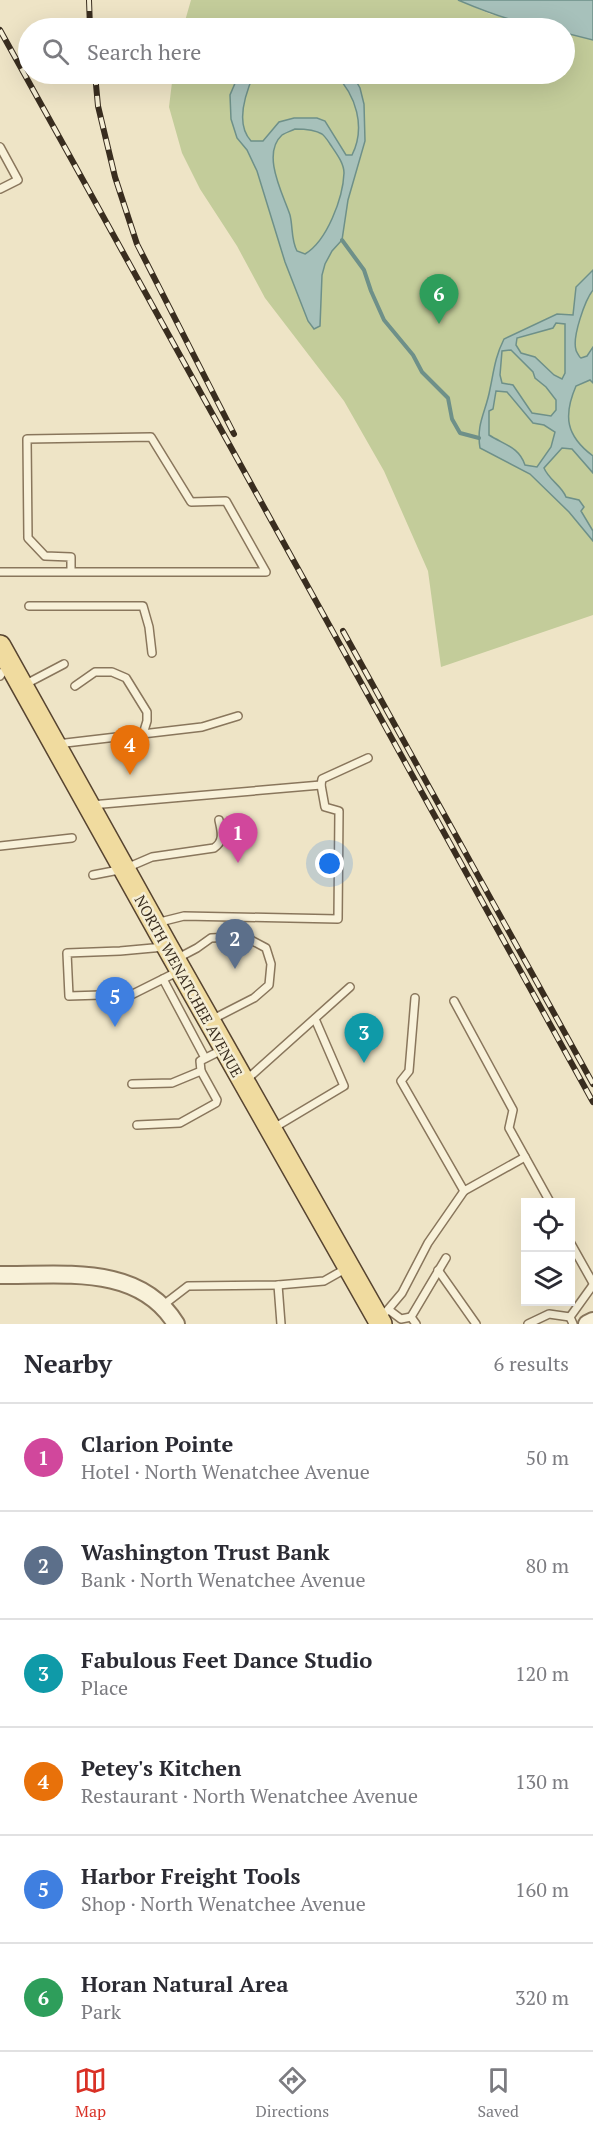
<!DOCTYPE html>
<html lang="en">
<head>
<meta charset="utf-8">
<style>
  body { margin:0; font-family:"PT Serif",serif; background:#f2f2f3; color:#2b2b33 }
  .controls { position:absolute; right:18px; bottom:18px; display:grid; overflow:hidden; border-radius:0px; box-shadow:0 6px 24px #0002 }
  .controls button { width:54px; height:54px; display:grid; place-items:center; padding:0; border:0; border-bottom:2px solid #e1e1e2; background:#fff; color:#2b2b33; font:30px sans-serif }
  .you { position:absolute; left:330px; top:864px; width:21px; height:21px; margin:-15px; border:4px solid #fff; border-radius:50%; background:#1a73e8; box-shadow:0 0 0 9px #1a73e833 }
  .badge { display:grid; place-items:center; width:39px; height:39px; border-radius:50%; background:#d93025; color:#fff; font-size:20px; font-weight:700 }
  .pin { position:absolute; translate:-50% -50px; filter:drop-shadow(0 2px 3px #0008) }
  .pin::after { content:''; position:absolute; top:32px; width:21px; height:18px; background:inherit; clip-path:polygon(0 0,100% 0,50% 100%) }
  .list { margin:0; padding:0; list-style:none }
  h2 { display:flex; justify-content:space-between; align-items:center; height:78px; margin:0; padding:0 24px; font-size:26px }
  h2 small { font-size:20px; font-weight:400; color:#7c7c81 }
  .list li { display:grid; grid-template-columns:39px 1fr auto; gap:18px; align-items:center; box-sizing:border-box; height:108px; padding:0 24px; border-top:2px solid #e1e1e2 }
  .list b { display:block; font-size:22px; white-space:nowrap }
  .list p { margin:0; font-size:20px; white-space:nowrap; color:#7c7c81 }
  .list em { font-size:20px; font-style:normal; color:#7c7c81 }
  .icon { flex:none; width:33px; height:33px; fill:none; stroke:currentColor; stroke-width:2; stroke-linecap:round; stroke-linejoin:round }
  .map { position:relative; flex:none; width:593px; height:1324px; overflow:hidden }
  .search { position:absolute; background:#fff; box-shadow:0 6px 24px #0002; left:18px; right:18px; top:18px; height:66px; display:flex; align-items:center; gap:15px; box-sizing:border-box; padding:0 21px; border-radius:33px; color:#7c7c81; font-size:22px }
  .sheet { height:726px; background:#fff }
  nav { display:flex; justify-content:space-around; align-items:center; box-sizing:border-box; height:84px; border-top:2px solid #e1e1e2; background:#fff; font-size:16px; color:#7c7c81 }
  nav a { display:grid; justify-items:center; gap:3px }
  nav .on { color:#d93025 }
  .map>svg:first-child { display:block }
  .green { fill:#c3cc9a }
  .water { fill:#a7c1bb; stroke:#6e9089; stroke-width:1.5; fill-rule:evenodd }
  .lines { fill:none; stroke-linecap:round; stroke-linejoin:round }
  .stream { stroke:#6e9089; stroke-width:4 }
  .service-casing { stroke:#89765c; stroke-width:10 }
  .tertiary-casing { stroke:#89765c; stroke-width:20 }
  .primary-casing { stroke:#574430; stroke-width:24 }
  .service { stroke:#f8f1d9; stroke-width:7 }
  .tertiary { stroke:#f8f1d9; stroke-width:16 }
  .primary { stroke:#f0db9f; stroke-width:21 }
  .rail-casing { stroke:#392d1f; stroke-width:6 }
  .rail { stroke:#f5eed5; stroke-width:4; stroke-dasharray:11; stroke-linecap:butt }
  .labels { text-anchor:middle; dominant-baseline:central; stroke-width:5; stroke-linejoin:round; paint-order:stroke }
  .street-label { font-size:15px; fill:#392d1f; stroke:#f5eed5 }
</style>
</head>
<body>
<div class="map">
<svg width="593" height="1324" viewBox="0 0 593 1324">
  <rect width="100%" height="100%" fill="#eee4c6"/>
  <g class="green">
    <polygon points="191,0 458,0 490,14 548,28 183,28"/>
    <polygon points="565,33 593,40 593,615 441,667 428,571 384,471 344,401 265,298 237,246 200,189 182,153 169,107 173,74 564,74"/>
  </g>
  <g class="water">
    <path d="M458,0h135v40l-28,-7 -1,-5c-36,0 -73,-14 -106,-28z"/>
    <path d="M239,74h15c-8,18 -19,50 -3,67h12l16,-19 15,-4h23l8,3 21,34h6c14,-28 4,-60 -17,-81h17l8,14 4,16 1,37 -17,59 -6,40 -10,11 -7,13 -3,11 -2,51 -6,3 -6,-8 -23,-59 -28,-91 -10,-21 -10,-12 -6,-19 -1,-24zM295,129c8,0 19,0 27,5 3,2 6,7 8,10 6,9 14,19 14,29 -1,25 -17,68 -39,81l-8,-3c-6,-11 -4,-24 -7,-36 -7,-21 -29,-61 -8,-80 3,-2 9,-4 13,-6z"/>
    <path d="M593,270v20c-8,10 -21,47 -17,60 0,1 4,8 5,8l6,-2 6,-9v36l-3,-3 -14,6c-13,30 -10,50 17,70v17l-21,-24 -10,-1 -18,20c5,12 18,18 22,29l13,3 5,7 -3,4 12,20v10l-24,-29 -39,-38 -50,-26c-4,-25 6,-36 10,-59 4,-19 5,-32 14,-50l53,-25 16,1 3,-28zM556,323l9,1v49l-3,6 -8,-4 -19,-18 -14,-4 -5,-8 1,-7 36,-10zM511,350l22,22 2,6 11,9 10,13v10l-5,6 -19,-3 -19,-28 -11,-2 -2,-8 2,-24zM496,391l11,1 26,31 11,2 11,7 -4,15 -14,20 -12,-2c-6,-18 -20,-20 -36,-30v-24l4,-2z"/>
  </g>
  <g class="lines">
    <polyline class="stream" points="342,240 364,270 371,291 384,320 413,355 422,372 448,398 452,419 460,433 479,438"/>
    <defs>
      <g id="service">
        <polyline points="0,147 18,180 0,189"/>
        <polyline points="0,572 266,572 226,501 191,502 151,437 27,439 28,538 45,556 71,557 71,572"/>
        <polyline points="29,606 143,606 149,627 152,653"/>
        <polyline points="0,676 8,664"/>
        <polyline points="24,685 64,664"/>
        <polyline points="75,686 95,672 112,672 126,678 147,712 147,721 143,734"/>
        <polyline points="57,744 202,727 238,716"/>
        <polyline points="91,805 321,785"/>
        <polyline points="0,846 72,838"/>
        <path d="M93,875l31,-6 28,-12 62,-9c11,-7 7,-18 5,-28"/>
        <polyline points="156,923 184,916 338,919 339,811 325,807 321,785 322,779 368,758"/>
        <polyline points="164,947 120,951 67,953 69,996 133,994 179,971"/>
        <polyline points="178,958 197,948 211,938 235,937 249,939 266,948 271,964 269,985 254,998 211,1020"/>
        <polyline points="163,979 205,1058"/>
        <polyline points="415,998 409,1071 401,1081 464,1191 525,1157"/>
        <polyline points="454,1001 513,1110 509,1128 550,1202"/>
        <polyline points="245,1081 350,987"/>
        <polyline points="132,1084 172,1083 201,1071 200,1061 222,1050"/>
        <polyline points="137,1125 180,1123 216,1103 217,1100 201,1071"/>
        <polyline points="272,1129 344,1086 315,1019"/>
        <polyline points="570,1242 593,1283"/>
        <polyline points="438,1270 476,1324"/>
        <polyline points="278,1285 281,1324"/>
        <polyline points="162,1306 188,1286 278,1285 324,1281 347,1268"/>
        <polyline points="389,1310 401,1319 411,1317"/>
        <polyline points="380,1319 402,1293 428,1243 464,1191"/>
        <polyline points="416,1324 411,1317 446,1258"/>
        <polyline points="528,1324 549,1314 570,1317"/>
        <polyline points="573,1324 570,1317 593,1285"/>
      </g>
      <g id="tertiary">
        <path d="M0,1275c61,1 139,-12 176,49"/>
        <polyline points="587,1324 593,1321"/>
      </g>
      <polyline id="primary" points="0,646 167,946 381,1324"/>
    </defs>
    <use href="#service" class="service-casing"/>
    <use href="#tertiary" class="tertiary-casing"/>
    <use href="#primary" class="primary-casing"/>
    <use href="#service" class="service"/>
    <use href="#tertiary" class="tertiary"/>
    <use href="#primary" class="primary"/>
    <defs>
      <g id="rail">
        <polyline points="89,0 90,28"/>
        <polyline points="0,30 593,1102"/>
        <polyline points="95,74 98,106 115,177 137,244 234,434"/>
        <polyline points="343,631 593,1084"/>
      </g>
    </defs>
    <use href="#rail" class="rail-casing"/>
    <use href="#rail" class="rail"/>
  </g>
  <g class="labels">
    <g class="street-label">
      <text transform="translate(189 986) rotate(61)">NORTH WENATCHEE AVENUE</text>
    </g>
  </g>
</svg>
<div class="controls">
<button><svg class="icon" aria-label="locate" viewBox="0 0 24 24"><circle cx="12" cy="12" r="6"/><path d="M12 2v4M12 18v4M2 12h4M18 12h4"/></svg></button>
<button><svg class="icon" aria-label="layers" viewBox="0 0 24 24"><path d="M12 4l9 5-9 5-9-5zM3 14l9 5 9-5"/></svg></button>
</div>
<div class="you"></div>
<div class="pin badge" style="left:238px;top:863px;background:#d1479c">1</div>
<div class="pin badge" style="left:235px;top:969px;background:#5c6f8a">2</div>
<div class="pin badge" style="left:364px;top:1063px;background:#0f9aa8">3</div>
<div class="pin badge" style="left:130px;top:775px;background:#e8710a">4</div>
<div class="pin badge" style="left:115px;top:1027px;background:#3f7fe0">5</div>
<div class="pin badge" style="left:439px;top:324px;background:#2e9e5b">6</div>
<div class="search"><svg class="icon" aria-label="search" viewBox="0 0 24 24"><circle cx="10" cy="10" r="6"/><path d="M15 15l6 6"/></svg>Search here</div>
</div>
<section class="sheet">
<h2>Nearby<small>6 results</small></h2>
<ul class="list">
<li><span class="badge" style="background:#d1479c">1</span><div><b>Clarion Pointe</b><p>Hotel · North Wenatchee Avenue</p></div><em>50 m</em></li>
<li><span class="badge" style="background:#5c6f8a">2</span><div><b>Washington Trust Bank</b><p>Bank · North Wenatchee Avenue</p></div><em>80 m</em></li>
<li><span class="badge" style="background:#0f9aa8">3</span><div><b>Fabulous Feet Dance Studio</b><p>Place</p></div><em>120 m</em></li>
<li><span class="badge" style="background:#e8710a">4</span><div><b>Petey's Kitchen</b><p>Restaurant · North Wenatchee Avenue</p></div><em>130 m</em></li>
<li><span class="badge" style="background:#3f7fe0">5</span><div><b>Harbor Freight Tools</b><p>Shop · North Wenatchee Avenue</p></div><em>160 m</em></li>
<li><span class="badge" style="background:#2e9e5b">6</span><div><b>Horan Natural Area</b><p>Park</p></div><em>320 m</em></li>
</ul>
</section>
<nav>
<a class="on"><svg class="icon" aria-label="map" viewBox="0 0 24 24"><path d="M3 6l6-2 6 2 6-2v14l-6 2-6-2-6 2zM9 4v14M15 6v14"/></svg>Map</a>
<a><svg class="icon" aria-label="directions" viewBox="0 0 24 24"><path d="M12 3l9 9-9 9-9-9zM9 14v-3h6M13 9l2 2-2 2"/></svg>Directions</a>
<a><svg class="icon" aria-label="saved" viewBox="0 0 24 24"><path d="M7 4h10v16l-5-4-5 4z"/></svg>Saved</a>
</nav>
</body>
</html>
